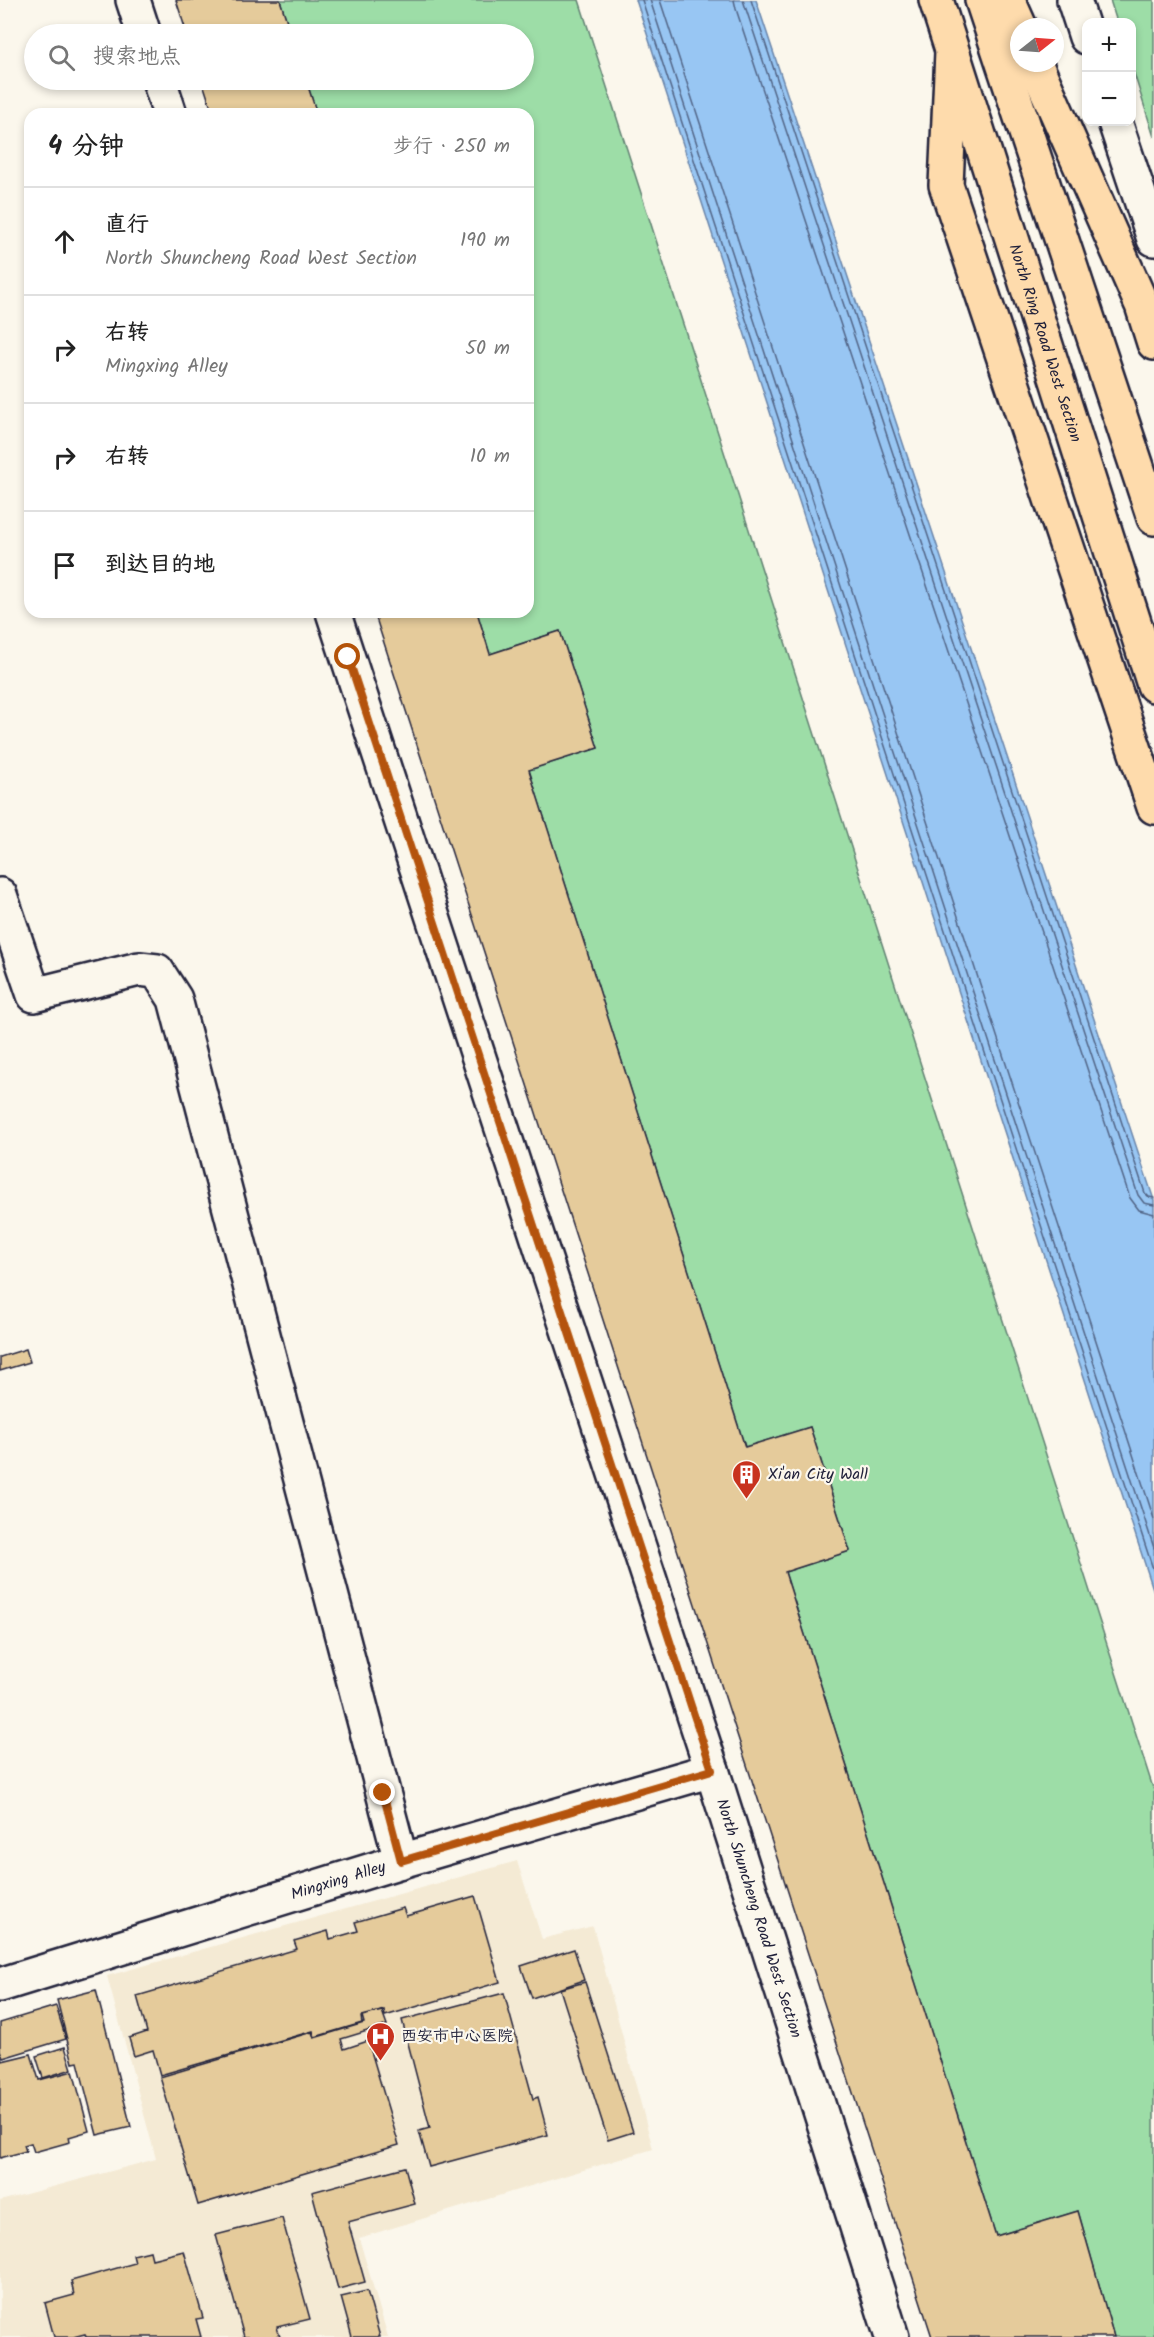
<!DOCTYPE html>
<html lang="zh">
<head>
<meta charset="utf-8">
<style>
  body { margin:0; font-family:Kalam,"LXGW WenKai TC",sans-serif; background:#f6f6f6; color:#222 }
  .controls { position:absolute; right:18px; top:18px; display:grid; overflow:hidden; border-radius:12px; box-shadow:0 3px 9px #0003 }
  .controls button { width:54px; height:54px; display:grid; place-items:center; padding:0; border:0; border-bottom:2px solid #e0e0e0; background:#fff; color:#222; font:30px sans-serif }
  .compass { position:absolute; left:1010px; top:18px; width:54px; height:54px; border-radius:50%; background:#fff; box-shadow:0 3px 9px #0003; rotate:73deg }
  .stop { position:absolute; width:18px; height:18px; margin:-14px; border:4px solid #b45309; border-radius:50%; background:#fff }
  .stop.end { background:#b45309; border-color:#fff; box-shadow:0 2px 6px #0008 }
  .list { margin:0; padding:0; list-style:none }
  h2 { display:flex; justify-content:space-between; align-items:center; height:78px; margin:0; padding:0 24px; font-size:26px }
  h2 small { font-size:20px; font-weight:400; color:#767676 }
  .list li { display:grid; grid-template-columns:39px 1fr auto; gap:18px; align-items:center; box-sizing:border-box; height:108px; padding:0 24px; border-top:2px solid #e0e0e0 }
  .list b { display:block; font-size:22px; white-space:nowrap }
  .list p { margin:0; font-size:20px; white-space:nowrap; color:#767676 }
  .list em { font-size:20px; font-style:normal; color:#767676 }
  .icon { flex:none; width:33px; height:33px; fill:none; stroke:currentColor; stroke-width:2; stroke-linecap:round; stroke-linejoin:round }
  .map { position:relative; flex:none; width:1154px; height:2337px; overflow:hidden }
  .search { position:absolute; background:#fff; box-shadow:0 3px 9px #0003; left:24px; top:24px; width:510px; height:66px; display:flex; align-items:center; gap:15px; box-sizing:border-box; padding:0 21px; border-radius:33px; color:#767676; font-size:22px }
  .panel { position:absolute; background:#fff; box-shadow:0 3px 9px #0003; left:24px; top:108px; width:510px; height:510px; border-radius:18px }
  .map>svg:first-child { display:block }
  .built { fill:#f4ead4 }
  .green { fill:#9ddda7; stroke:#608071; stroke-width:1.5 }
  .water { fill:#98c6f3; stroke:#6984a9; stroke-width:1.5 }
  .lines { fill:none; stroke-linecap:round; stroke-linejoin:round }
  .shore { stroke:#516485; stroke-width:1.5 }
  .building { fill:#e5cb9b; stroke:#22223b; stroke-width:1.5 }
  .minor-casing { stroke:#22223b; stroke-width:38 }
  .tertiary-casing { stroke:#22223b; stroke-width:38 }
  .primary-casing { stroke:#22223b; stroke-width:38 }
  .minor { stroke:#fbf7ec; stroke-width:33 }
  .tertiary { stroke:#fbf7ec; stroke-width:33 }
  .primary { stroke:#fedbac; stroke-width:33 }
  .route { stroke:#b45309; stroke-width:8 }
  .labels { text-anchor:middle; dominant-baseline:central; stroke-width:4.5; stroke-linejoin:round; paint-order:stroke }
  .street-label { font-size:16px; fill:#22223b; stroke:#fbf7ec }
  .poi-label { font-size:16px; fill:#22223b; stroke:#fbf7ec; text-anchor:start }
</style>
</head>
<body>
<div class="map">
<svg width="1154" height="2337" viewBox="0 0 1154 2337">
  <rect width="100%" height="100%" fill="#fbf7ec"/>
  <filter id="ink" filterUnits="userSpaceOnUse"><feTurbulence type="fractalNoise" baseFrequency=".0167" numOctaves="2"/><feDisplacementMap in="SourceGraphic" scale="12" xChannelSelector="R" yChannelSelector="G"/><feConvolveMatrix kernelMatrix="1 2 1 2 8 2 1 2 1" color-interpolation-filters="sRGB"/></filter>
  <g filter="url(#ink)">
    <polygon class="built" points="517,1861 542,1939 593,1926 653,2149 359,2238 388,2337 0,2337 0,2201 156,2159 107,1976"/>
    <g class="green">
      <polygon points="280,0 579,0 1154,1791 1154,2337 1114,2337 1078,2211 996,2236 785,1572 850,1551 810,1427 745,1447 529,770 598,748 560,631 490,654 477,612 528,612 528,114 317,114 306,80 524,80 524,34 291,34"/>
      <polygon points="1110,0 1154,0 1154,137 1132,67 1132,22 1117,22"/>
    </g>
    <polygon class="water" points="636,0 756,0 1154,1200 1154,1592"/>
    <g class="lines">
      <g class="shore">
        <polyline points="642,0 1154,1572"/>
        <polyline points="650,0 1154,1548"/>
        <polyline points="660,0 1154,1519"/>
        <polyline points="734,0 736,9 1130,1198 1139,1210 1154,1214"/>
        <polyline points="743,0 1138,1195 1144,1203 1154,1205"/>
        <polyline points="751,0 1145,1193 1149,1197 1154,1198"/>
      </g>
    </g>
    <g class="building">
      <polygon points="176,0 280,0 291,34 187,34"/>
      <polygon points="202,80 306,80 317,114 213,114"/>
      <polygon points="374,612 477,612 490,654 560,631 598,748 529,770 745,1447 810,1427 850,1551 785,1572 996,2236 1078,2211 1114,2337 932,2337"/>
      <polygon points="26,1349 30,1362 0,1371 0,1357"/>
      <polygon points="475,1896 500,1982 385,2016 384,2010 361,2017 362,2023 315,2037 313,2031 160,2075 153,2050 134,2056 129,2038 147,2032 137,1996 297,1949 294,1941 328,1931 330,1939 358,1931 355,1922 403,1908 406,1916"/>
      <polygon points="574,1949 584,1980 532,1998 521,1966"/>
      <polygon points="585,1982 633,2132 608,2140 560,1989"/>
      <polygon points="96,1990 131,2127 97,2135 78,2062 73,2063 57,2000"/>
      <polygon points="504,1993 533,2099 538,2097 548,2135 429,2167 419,2131 430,2128 402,2020"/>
      <polygon points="56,2006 66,2039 3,2058 0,2050 0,2023"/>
      <polygon points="382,2011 387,2025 341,2039 344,2049 368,2041 399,2145 198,2205 160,2077 312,2032 314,2038 364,2023 362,2016"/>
      <polygon points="65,2047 72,2069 43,2078 36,2056"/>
      <polygon points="0,2054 2,2061 31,2054 39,2080 73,2071 89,2131 69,2137 70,2142 34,2152 31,2143 24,2145 26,2151 0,2158"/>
      <polygon points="405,2167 415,2204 348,2222 365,2282 338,2289 312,2192"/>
      <polygon points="282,2218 310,2319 277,2327 280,2337 244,2337 216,2235"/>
      <polygon points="150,2251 152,2259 184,2251 203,2318 196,2319 201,2337 86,2337 85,2334 73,2337 54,2337 45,2303 74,2295 71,2281 135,2263 133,2255"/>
      <polygon points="367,2291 380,2337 352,2337 341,2297"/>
    </g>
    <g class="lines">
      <defs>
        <g id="minor">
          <polyline points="1074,0 1086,37"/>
          <polyline points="1115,122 1154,239"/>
          <polyline points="0,895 34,995 139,969 157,971 175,999 401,1861"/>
          <path id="s1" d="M0,1985l401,-124 311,-91"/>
        </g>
        <g id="tertiary">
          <polyline points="133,0 144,34"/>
          <polyline points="159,80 170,114"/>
          <path id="s2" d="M333,612l379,1158 180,567"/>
        </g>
        <g id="primary">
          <path id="s3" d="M936,0l218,685"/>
          <polyline points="982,0 1154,518"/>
          <polyline points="1008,0 1020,27"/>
          <polyline points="952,52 946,185 1154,807"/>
          <polyline points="1035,63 1142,305 1154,343"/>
        </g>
      </defs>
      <use href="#minor" class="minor-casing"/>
      <use href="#tertiary" class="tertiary-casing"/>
      <use href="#primary" class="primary-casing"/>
      <use href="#minor" class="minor"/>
      <use href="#tertiary" class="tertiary"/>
      <use href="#primary" class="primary"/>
    </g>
  </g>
  <g class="lines" filter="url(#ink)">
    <polyline class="route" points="348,657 712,1770 401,1861 383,1793"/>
  </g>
  <defs>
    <symbol id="building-pin" viewBox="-11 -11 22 30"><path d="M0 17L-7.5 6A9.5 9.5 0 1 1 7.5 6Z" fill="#c8321e" stroke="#fbf7ec"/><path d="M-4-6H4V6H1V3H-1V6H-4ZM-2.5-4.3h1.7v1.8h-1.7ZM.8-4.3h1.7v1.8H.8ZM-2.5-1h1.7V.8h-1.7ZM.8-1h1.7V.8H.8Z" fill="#fff"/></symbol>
    <symbol id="hospital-pin" viewBox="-11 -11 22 30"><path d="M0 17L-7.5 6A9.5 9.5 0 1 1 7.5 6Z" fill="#c8321e" stroke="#fbf7ec"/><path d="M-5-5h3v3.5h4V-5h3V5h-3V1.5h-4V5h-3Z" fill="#fff"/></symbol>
  </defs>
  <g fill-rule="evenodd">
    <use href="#building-pin" x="730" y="1458" width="33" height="45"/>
    <use href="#hospital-pin" x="364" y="2020" width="33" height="45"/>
  </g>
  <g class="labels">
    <g class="street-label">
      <text stroke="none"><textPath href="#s3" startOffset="360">North Ring Road West Section</textPath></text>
      <text stroke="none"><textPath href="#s1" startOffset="354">Mingxing Alley</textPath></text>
      <text stroke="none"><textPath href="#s2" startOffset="1374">North Shuncheng Road West Section</textPath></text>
    </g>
    <g class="poi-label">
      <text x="768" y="1474">Xi'an City Wall</text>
      <text x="401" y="2036">西安市中心医院</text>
    </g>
  </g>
</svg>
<div class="controls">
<button>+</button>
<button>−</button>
</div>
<svg class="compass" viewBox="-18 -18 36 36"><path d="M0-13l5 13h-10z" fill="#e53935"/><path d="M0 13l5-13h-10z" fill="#767676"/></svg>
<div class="stop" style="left:348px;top:657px"></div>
<div class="stop end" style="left:383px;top:1793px"></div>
<div class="search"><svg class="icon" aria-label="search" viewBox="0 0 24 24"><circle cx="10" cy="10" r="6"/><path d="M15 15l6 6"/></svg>搜索地点</div>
<section class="panel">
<h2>4 分钟<small>步行 · 250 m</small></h2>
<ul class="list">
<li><svg class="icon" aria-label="ahead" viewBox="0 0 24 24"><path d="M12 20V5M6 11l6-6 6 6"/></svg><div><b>直行</b><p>North Shuncheng Road West Section</p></div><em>190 m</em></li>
<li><svg class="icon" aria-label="right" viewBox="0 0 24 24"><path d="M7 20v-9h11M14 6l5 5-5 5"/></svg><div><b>右转</b><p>Mingxing Alley</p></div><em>50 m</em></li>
<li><svg class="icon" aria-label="right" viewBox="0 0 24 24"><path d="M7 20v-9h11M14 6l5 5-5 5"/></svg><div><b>右转</b></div><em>10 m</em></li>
<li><svg class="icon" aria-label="arrive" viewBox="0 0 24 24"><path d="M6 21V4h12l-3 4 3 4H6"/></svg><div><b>到达目的地</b></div></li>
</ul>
</section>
</div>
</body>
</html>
